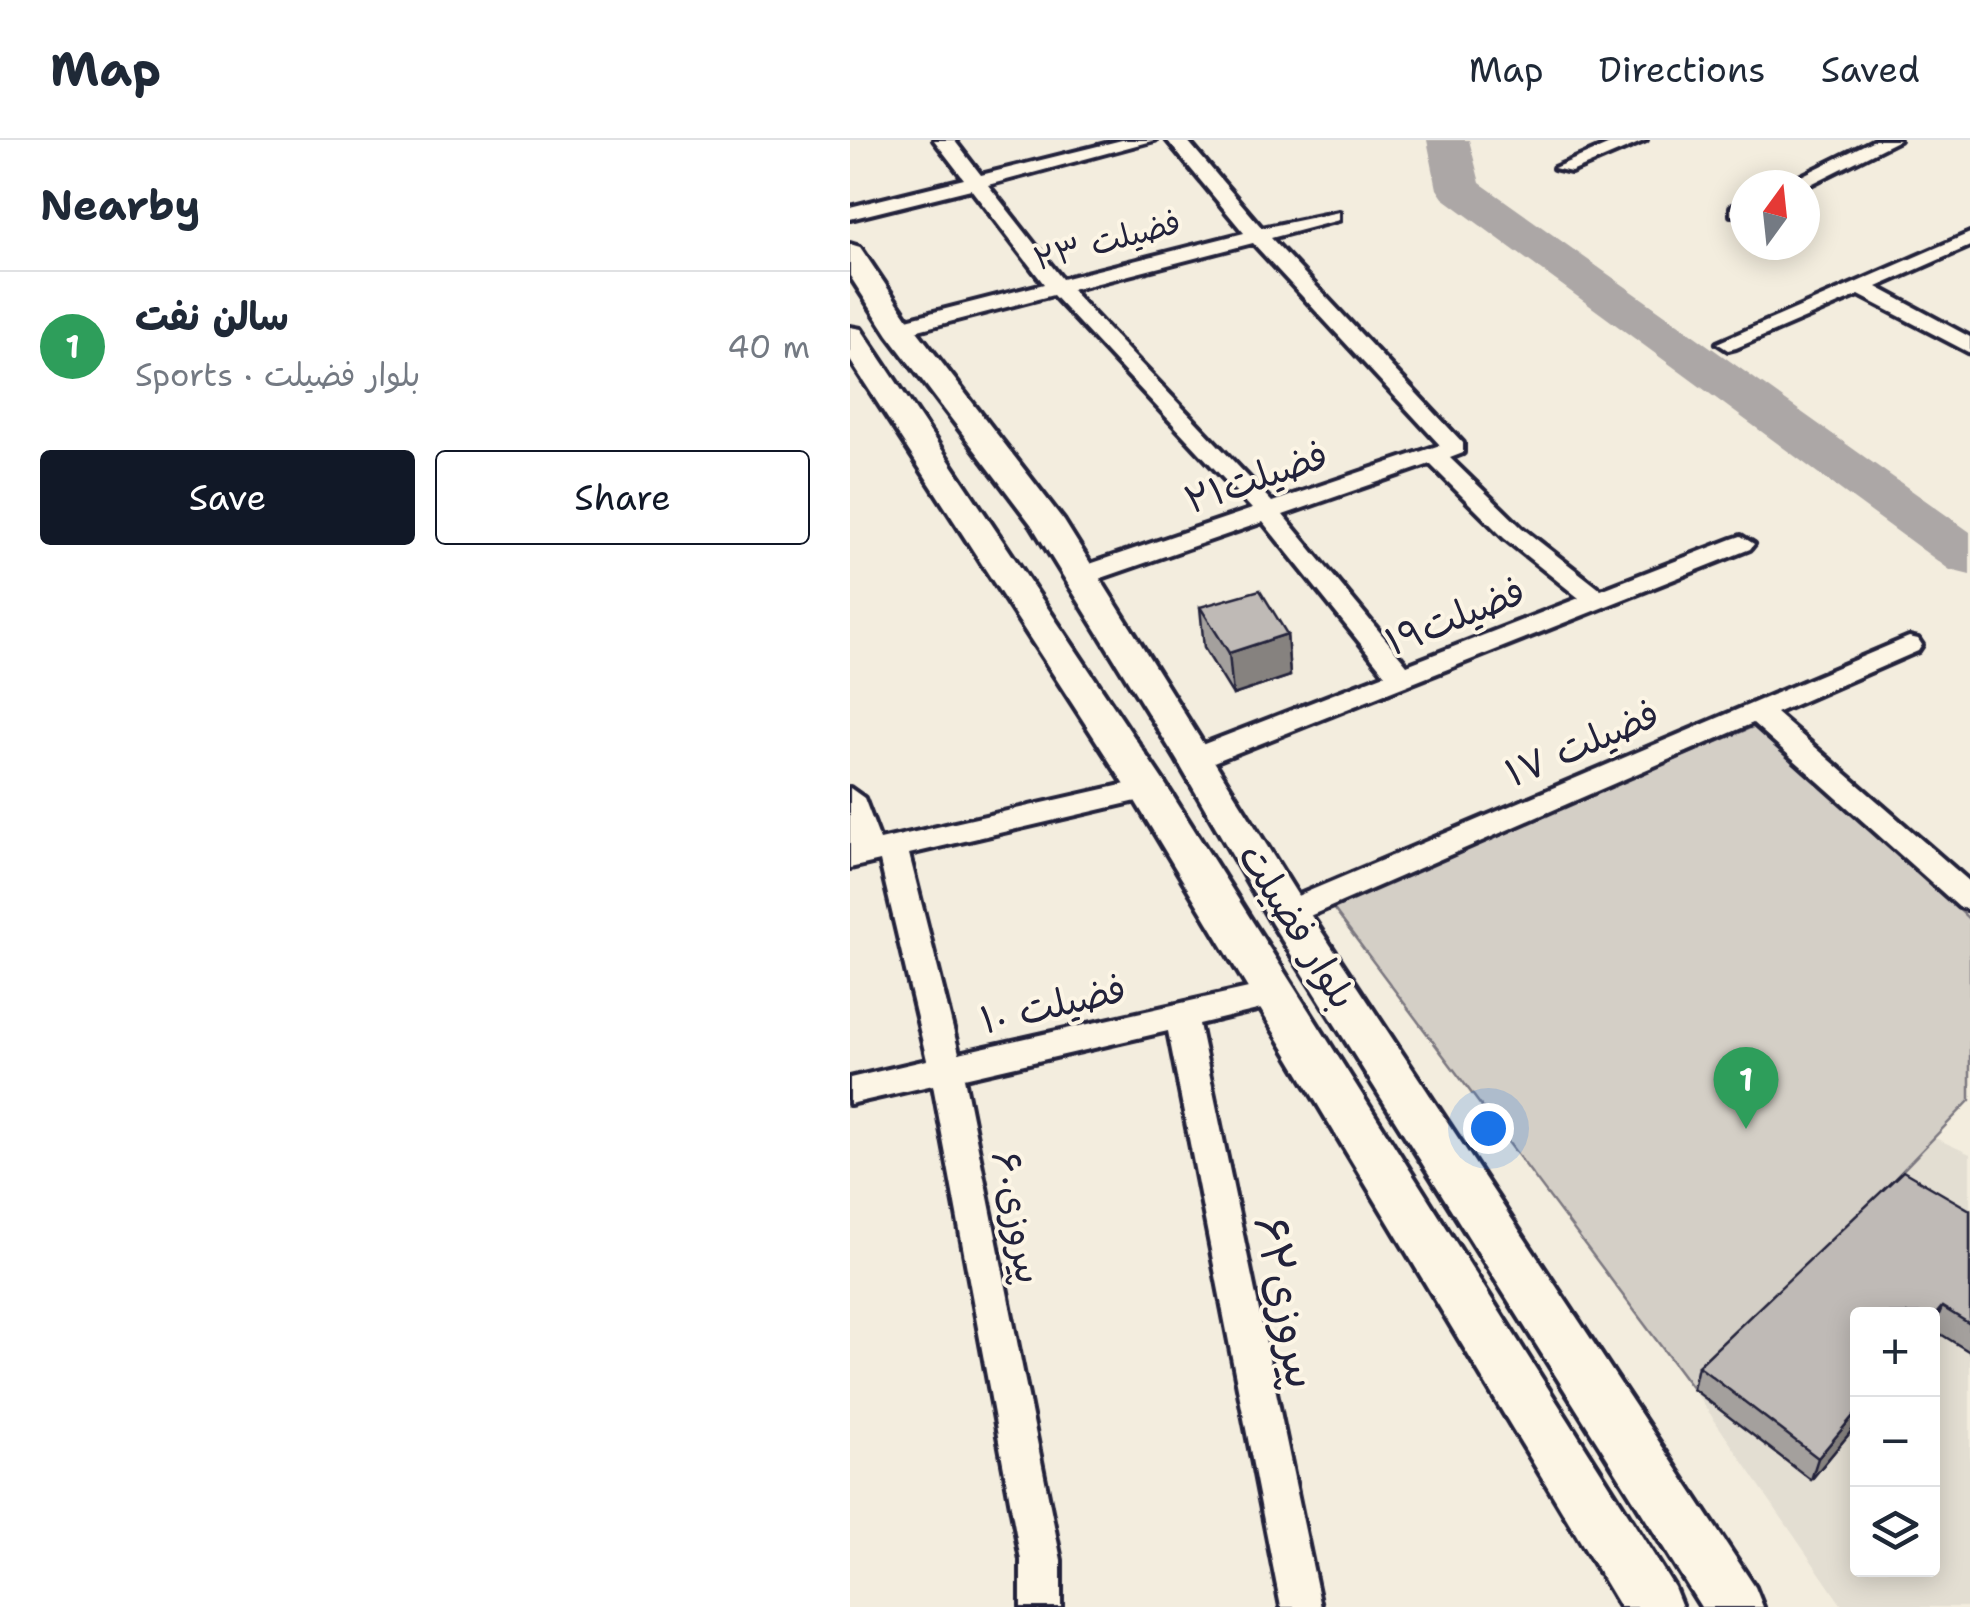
<!DOCTYPE html>
<html lang="en">
<head>
<meta charset="utf-8">
<style>
  body { margin:0; font-family:"Shantell Sans","Playpen Sans Arabic",sans-serif; background:#f2f2f3; color:#1f2937 }
  .controls { position:absolute; right:30px; bottom:30px; display:grid; overflow:hidden; border-radius:10px; box-shadow:0 5px 25px #0003 }
  .controls button { width:90px; height:90px; display:grid; place-items:center; padding:0; border:0; border-bottom:2px solid #e0e1e3; background:#fff; color:#1f2937; font:50px sans-serif }
  .compass { position:absolute; left:880px; top:30px; width:90px; height:90px; border-radius:50%; background:#fff; box-shadow:0 5px 25px #0003; rotate:15deg }
  .you { position:absolute; left:638px; top:988px; width:35px; height:35px; margin:-25px; border:8px solid #fff; border-radius:50%; background:#1a73e8; box-shadow:0 0 0 15px #1a73e833 }
  .badge { display:grid; place-items:center; width:65px; height:65px; border-radius:50%; background:#111827; color:#fff; font-size:32px; font-weight:700 }
  .pin { position:absolute; translate:-50% -82px; filter:drop-shadow(0 2px 5px #0008) }
  .pin::after { content:''; position:absolute; top:52px; width:35px; height:30px; background:inherit; clip-path:polygon(0 0,100% 0,50% 100%) }
  .list { margin:0; padding:0; list-style:none }
  h2 { display:flex; justify-content:space-between; align-items:center; height:130px; margin:0; padding:0 40px; font-size:42px }
  h2 small { font-size:32px; font-weight:400; color:#747a83 }
  .list li { display:grid; grid-template-columns:65px 1fr auto; gap:30px; align-items:center; box-sizing:border-box; height:150px; padding:0 40px; border-top:2px solid #e0e1e3 }
  .list b { display:block; font-size:38px; white-space:nowrap }
  .list p { margin:0; font-size:32px; white-space:nowrap; color:#747a83 }
  .list em { font-size:32px; font-style:normal; color:#747a83 }
  .actions { display:flex; gap:20px; padding:30px 40px }
  .actions a { flex:1; padding:22px 0; border:2px solid #111827; border-radius:10px; text-align:center; font-size:35px; color:#111827 }
  .actions .main { background:#111827; color:#fff }
  .icon { flex:none; width:55px; height:55px; fill:none; stroke:currentColor; stroke-width:2; stroke-linecap:round; stroke-linejoin:round }
  .map { position:relative; flex:none; width:1120px; height:1467px; overflow:hidden }
  header { display:flex; align-items:center; gap:60px; box-sizing:border-box; height:140px; padding:0 50px; background:#fff; border-bottom:2px solid #e0e1e3 }
  header strong { font-size:48px }
  nav { display:flex; gap:55px; margin-inline-start:auto; font-size:35px }
  main { display:flex }
  aside { flex:1; background:#fff }
  .map>svg:first-child { display:block }
  .built { fill:#e3ded2; fill-rule:evenodd }
  .green { fill:#d4cfc6; stroke:#7b7880; stroke-width:2.5 }
  .lines { fill:none; stroke-linecap:round; stroke-linejoin:round }
  .river { fill:#aca7a6; fill-rule:evenodd }
  .minor-casing { stroke:#22223b; stroke-width:8 }
  .secondary-casing { stroke:#22223b; stroke-width:8 }
  .minor { fill:#fcf5e5; fill-rule:evenodd }
  .secondary { fill:#fcf5e5; fill-rule:evenodd }
  .wall { fill:#a4a09d; stroke:#22223b; stroke-width:2.5 }
  .shaded-wall { fill:#86827f; stroke:#22223b; stroke-width:2.5 }
  .building { fill:#bfbab6; stroke:#22223b; stroke-width:2.5 }
  .labels { text-anchor:middle; dominant-baseline:central; stroke-width:8; stroke-linejoin:round; paint-order:stroke }
  .far-street-label { font-size:32px; fill:#22223b; stroke:#fcf5e5 }
  .street-label { font-size:38px; fill:#22223b; stroke:#fcf5e5 }
  .near-street-label { font-size:45px; fill:#22223b; stroke:#fcf5e5 }
</style>
</head>
<body>
<header>
<strong>Map</strong>
<nav><a>Map</a><a>Directions</a><a>Saved</a></nav>
</header>
<main>
<aside>
<h2>Nearby<small></small></h2>
<ul class="list">
<li><span class="badge" style="background:#2e9e5b">1</span><div><b>سالن نفت</b><p>Sports · بلوار فضیلت</p></div><em>40 m</em></li>
</ul>
<div class="actions"><a class="main">Save</a><a>Share</a></div>
</aside>
<div class="map">
<svg width="1120" height="1467" viewBox="0 0 1120 1467">
  <rect width="100%" height="100%" fill="#f3edde"/>
  <filter id="ink" filterUnits="userSpaceOnUse"><feTurbulence type="fractalNoise" baseFrequency=".01" numOctaves="2"/><feDisplacementMap in="SourceGraphic" scale="20" xChannelSelector="R" yChannelSelector="G"/><feConvolveMatrix kernelMatrix="1 2 1 2 8 2 1 2 1" color-interpolation-filters="sRGB"/></filter>
  <g filter="url(#ink)">
    <path class="built" d="M1061,987l59,27v453h-127l-150,-218zM1008,1174h74v256h-74z"/>
    <polygon class="green" points="917,581 1120,780 1120,960 843,1249 480,764"/>
    <g class="lines">
      <polygon class="river" points="577,0 619,0 630,43 1120,392 1120,435 1100,430 593,58 587,49"/>
      <defs>
        <g id="minor">
          <path d="M84,0h20l27,35 141,-35h33l-167,45 74,94 182,-46 -77,-93h20l75,88 77,-16v8l-68,18 192,205v10l-13,5 72,70 79,62 131,-51 9,-3 13,8 -4,5 -544,216h-20l-4,-7 4,-7 199,-77 -122,-152 -173,60h-18l-4,-6 4,-6 180,-61 -199,-214 -154,40 -8,-2v-10l153,-39 -73,-95 -121,30v-12l114,-28zM403,103l187,202 -168,57 -201,-212zM580,324l74,74 75,60 -172,67 -124,-150z"/>
          <polygon points="769,0 796,0 721,32 704,28"/>
          <polygon points="1024,0 1049,0 955,47 933,45"/>
          <polygon points="895,61 895,75 881,75 881,67"/>
          <polygon points="1120,93 1120,106 1027,147 1120,197 1120,213 1009,155 886,208 878,210 867,203"/>
          <polygon points="1059,497 1068,499 1072,505 1068,511 926,573 1120,742 1120,770 1109,767 903,583 448,781 426,781 422,773 426,765"/>
          <polygon points="298,639 312,649 308,656 59,714 109,913 425,842 436,845 441,854 436,863 349,884 471,1467 431,1467 318,891 114,938 211,1420 211,1467 171,1467 171,1420 83,945 0,964 0,938 77,920 30,721 0,728 0,648 14,658 30,700"/>
        </g>
        <g id="secondary">
          <polygon points="0,104 10,107 61,183 214,381 452,762 905,1447 913,1467 851,1467 422,784 327,620 181,384 38,195 0,136"/>
          <polygon points="0,187 11,189 312,639 824,1447 832,1467 770,1467 284,659 0,220"/>
        </g>
      </defs>
      <use href="#minor" class="minor-casing"/>
      <use href="#secondary" class="secondary-casing"/>
      <use href="#minor" class="minor"/>
      <use href="#secondary" class="secondary"/>
    </g>
    <g class="wall">
      <polygon points="350,467 437,494 440,536 383,555 354,508"/>
      <polygon points="1120,1070 1120,1212 1084,1190 1082,1192 1082,1174 1008,1174 1008,1283 961,1340 843,1249 848,1226"/>
    </g>
    <g class="shaded-wall">
      <polygon points="437,494 440,536 383,555 379,513"/>
      <polygon points="1092,1167 1082,1192 1082,1179"/>
      <polygon points="1008,1270 1008,1283 961,1340 968,1318"/>
    </g>
    <g class="building">
      <polygon points="410,450 437,494 379,513 350,467"/>
      <polygon points="1053,1031 1120,1070 1120,1184 1092,1167 1082,1179 1082,1174 1008,1174 1008,1270 968,1318 848,1226"/>
    </g>
  </g>
  <g class="labels">
    <g class="far-street-label">
      <text transform="translate(257 100) rotate(-15)">فضیلت ۲۳</text>
    </g>
    <g class="street-label">
      <text transform="translate(406 337) rotate(-19)">فضیلت۲۱</text>
      <text transform="translate(605 476) rotate(-22)">فضیلت۱۹</text>
      <text transform="translate(732 603) rotate(-23)">فضیلت ۱۷</text>
      <text transform="translate(448 786) rotate(58)">بلوار فضیلت</text>
      <text transform="translate(203 864) rotate(-13)">فضیلت ۱۰</text>
      <text transform="translate(168 1077) rotate(79)">پیروزی۶۰</text>
    </g>
    <g class="near-street-label">
      <text transform="translate(437 1162) rotate(79)">پیروزی۶۲</text>
    </g>
  </g>
</svg>
<div class="controls">
<button>+</button>
<button>−</button>
<button><svg class="icon" aria-label="layers" viewBox="0 0 24 24"><path d="M12 4l9 5-9 5-9-5zM3 14l9 5 9-5"/></svg></button>
</div>
<svg class="compass" viewBox="-18 -18 36 36"><path d="M0-13l5 13h-10z" fill="#e53935"/><path d="M0 13l5-13h-10z" fill="#747a83"/></svg>
<div class="you"></div>
<div class="pin badge" style="left:896px;top:989px;background:#2e9e5b">1</div>
</div>
</main>
</body>
</html>
